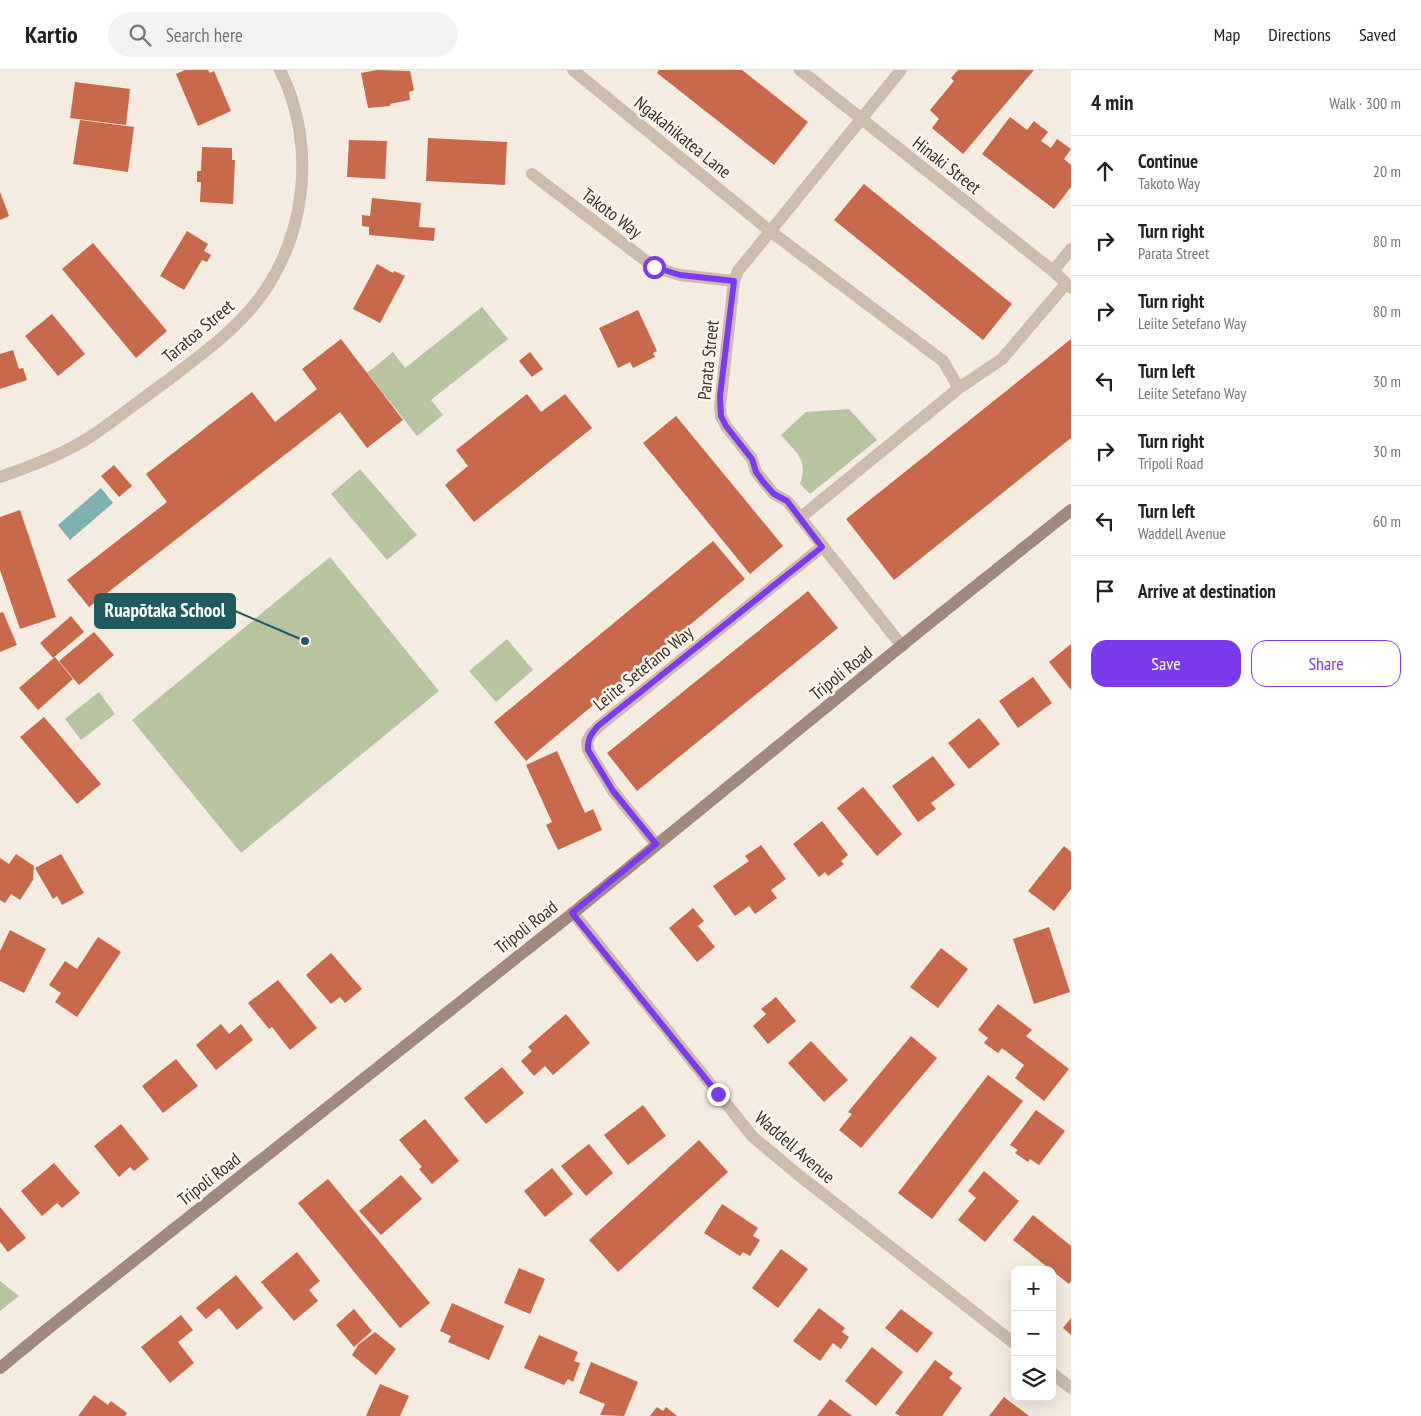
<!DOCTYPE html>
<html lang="en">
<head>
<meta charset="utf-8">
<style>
  body { margin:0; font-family:"PT Sans Narrow",sans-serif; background:#f2f2f2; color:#202124 }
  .controls { position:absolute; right:15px; bottom:15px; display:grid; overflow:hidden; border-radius:10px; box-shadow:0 5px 20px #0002 }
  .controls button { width:45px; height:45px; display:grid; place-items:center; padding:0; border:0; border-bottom:1px solid #e0e0e0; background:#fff; color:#202124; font:25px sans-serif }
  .stop { position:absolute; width:15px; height:15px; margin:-11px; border:4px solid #7c3aed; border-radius:50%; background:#fff }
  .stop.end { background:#7c3aed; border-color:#fff; box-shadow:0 1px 5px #0008 }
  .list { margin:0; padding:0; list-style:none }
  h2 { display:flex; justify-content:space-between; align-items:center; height:65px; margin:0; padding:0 20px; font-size:21px }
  h2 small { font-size:16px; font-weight:400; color:#757577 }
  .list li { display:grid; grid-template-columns:32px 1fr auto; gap:15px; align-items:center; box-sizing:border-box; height:70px; padding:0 20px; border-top:1px solid #e0e0e0 }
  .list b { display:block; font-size:19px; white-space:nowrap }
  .list p { margin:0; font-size:16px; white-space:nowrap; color:#757577 }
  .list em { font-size:16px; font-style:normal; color:#757577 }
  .actions { display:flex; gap:10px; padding:15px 20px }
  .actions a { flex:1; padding:11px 0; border:1px solid #7c3aed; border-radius:15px; text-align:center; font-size:18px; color:#7c3aed }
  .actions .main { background:#7c3aed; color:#fff }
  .icon { flex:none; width:28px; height:28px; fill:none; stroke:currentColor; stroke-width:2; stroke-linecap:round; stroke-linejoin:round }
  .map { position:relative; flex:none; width:1071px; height:1346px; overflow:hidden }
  header { display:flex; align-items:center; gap:30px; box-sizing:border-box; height:70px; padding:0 25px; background:#fff; border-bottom:1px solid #e0e0e0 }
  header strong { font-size:24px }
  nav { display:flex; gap:28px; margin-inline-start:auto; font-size:18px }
  .search { width:350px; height:45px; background:#f2f2f2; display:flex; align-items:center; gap:12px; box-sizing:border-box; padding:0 18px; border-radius:28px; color:#757577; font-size:19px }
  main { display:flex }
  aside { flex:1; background:#fff }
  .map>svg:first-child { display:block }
  .green { fill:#b8c4a0 }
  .water { fill:#7fb0b2 }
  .building { fill:#c8694b }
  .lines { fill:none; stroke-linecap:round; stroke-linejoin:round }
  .street { stroke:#cdbbac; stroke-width:12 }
  .secondary { stroke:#a18a7d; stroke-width:12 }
  .route { stroke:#7c3aed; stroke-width:6 }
  .labels { text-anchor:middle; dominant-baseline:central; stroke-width:5; stroke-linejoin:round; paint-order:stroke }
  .street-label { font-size:18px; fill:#3b302b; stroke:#fbf5ee }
  .leader { fill:none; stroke:#1f5a5e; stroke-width:2 }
  .callout-dot { fill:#1f5a5e; stroke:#fbf5ee; stroke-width:2 }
  .callout { fill:#1f5a5e; stroke:#1f5a5e; stroke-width:2 }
  .callout-label { font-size:19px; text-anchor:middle; font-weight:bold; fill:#fff }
</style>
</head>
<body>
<header>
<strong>Kartio</strong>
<div class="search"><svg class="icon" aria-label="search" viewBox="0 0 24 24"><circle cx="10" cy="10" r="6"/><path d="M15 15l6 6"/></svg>Search here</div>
<nav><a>Map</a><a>Directions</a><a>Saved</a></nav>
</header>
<main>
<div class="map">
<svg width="1071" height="1346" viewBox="0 0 1071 1346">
  <rect width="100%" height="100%" fill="#f4ebe1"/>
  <g class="green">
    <polygon points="482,237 508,269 431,330 443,345 417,366 367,303 393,282 405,298"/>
    <path d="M849,339l28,31 -67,54 -10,-10c9,-25 -4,-31 -19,-49l25,-23z"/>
    <polygon points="360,399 417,465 387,490 331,424"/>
    <polygon points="330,487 439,621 241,783 132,650"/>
    <polygon points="507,569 533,600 496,632 469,601"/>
    <polygon points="99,622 115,644 81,670 65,649"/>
    <polygon points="0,1211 19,1226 0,1241"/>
  </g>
  <polygon class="water" points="101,418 113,433 70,470 58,455"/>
  <g class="building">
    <polygon points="185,0 208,0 210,3 214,1 231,41 198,56 176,4"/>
    <polygon points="377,0 410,1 414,20 409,22 410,30 390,34 390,36 368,38 361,3"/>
    <polygon points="659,0 742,0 808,52 774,95 657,3"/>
    <polygon points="958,0 1034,0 963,84 932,58 939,49 930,40 954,11 951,8"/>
    <polygon points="75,12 130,19 126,55 70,48"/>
    <polygon points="1010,47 1027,60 1034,51 1048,62 1041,71 1051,78 1057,69 1071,79 1064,89 1071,95 1071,117 1054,139 982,84"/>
    <polygon points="80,50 134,57 128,102 73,94"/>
    <polygon points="428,68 507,72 505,115 426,111"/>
    <polygon points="349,70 387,71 385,109 347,107"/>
    <polygon points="202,77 232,78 232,90 235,90 233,134 200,132 201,112 197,112 197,101 201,101"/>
    <polygon points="864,114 1012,234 983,270 834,150"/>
    <polygon points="0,122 9,146 0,150"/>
    <polygon points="372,128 421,133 419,157 435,158 434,171 369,165 369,157 362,156 362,145 370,146"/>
    <polygon points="187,161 208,174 204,181 211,185 207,192 202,190 184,220 160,206"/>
    <polygon points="93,173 167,261 136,288 62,199"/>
    <polygon points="377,194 393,203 394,201 405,206 380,253 353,239"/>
    <polygon points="638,240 657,281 653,283 655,287 633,298 630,292 618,298 599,258"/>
    <polygon points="52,244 85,284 58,306 25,266"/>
    <polygon points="341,269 403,350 367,378 340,342 89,537 67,510 167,432 146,404 252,322 275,352 317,319 302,299"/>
    <polygon points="1071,269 1071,368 894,510 846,449"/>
    <polygon points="13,280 19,299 23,298 27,310 0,319 0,284"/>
    <polygon points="530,282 543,299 532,307 519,291"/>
    <polygon points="527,324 541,342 565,324 592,358 474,452 445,415 468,396 456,380"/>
    <polygon points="676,346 783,476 750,504 643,373"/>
    <polygon points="114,395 132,416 119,427 101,406"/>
    <polygon points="20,440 56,547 20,559 0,500 0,447"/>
    <polygon points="713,471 745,509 526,691 494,652"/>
    <polygon points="808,521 838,558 637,721 607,683"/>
    <polygon points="3,542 17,575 0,582 0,543"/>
    <polygon points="71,546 84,562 53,588 40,573"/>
    <polygon points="94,562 114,585 79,615 59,591"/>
    <polygon points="1071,574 1071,620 1049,592"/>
    <polygon points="55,587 73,609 38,640 19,618"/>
    <polygon points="1033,607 1052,633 1018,658 999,631"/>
    <polygon points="44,647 101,714 77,734 20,667"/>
    <polygon points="979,648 1000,674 969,699 948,673"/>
    <polygon points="557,681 585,743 593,739 602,760 558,780 546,755 552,752 526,695"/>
    <polygon points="933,686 955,715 931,733 936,739 918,752 892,716"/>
    <polygon points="863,717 902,764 877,786 837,738"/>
    <polygon points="822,751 848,785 841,791 844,794 828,806 825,802 819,807 793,774"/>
    <polygon points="761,775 786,809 771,820 777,828 755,844 749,836 735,846 713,816 749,791 745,786"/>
    <polygon points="1064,776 1071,782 1071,819 1054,841 1028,821"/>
    <polygon points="16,784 34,796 33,810 20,830 11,824 5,833 0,830 0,788 9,794"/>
    <polygon points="61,784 84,823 62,835 57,826 53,829 35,798"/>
    <polygon points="693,838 704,851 698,856 715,877 697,892 669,858"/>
    <polygon points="1049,857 1070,922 1034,934 1013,869"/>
    <polygon points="10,860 46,879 24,923 0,911 0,881"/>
    <polygon points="98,867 121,882 77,947 55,932 61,923 49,915 65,891 77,899"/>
    <polygon points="941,878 968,899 938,938 910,917"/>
    <polygon points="331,883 362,919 345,933 340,927 331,934 306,905"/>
    <polygon points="278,910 317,958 290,980 272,957 269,959 248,933"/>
    <polygon points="776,927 796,951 768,974 753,956 766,944 761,939"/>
    <polygon points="998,934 1032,960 1026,966 1069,999 1044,1031 1015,1008 1024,995 1002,978 998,983 984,973 988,968 978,960"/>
    <polygon points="566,944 590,973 553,1005 545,996 534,1006 521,991 532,981 528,977"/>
    <polygon points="221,954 229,964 241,954 253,970 216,1000 196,975"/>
    <polygon points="911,966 937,988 861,1078 839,1060 852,1044 848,1042"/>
    <polygon points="811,971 848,1010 824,1032 788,993"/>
    <polygon points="176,989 198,1016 163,1043 142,1016"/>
    <polygon points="502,997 524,1023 486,1054 464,1028"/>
    <polygon points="988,1005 1023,1031 932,1149 898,1123"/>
    <polygon points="643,1035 666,1066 628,1095 604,1065"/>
    <polygon points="1036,1040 1065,1061 1039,1095 1030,1089 1028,1092 1015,1083 1018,1080 1010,1075"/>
    <polygon points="425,1049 459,1091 432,1114 419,1099 422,1097 399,1070"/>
    <polygon points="121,1054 149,1089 134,1101 130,1097 119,1107 94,1076"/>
    <polygon points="699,1070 728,1102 618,1202 589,1170"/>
    <polygon points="589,1074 613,1103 586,1126 561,1096"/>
    <polygon points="54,1093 80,1123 62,1138 57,1133 42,1146 21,1121"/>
    <polygon points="552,1098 573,1124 545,1147 524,1121"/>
    <polygon points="984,1101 1019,1131 985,1172 958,1150 976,1128 968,1121"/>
    <polygon points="401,1105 422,1129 381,1165 359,1141"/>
    <polygon points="328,1109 430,1233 400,1258 298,1133"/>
    <polygon points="722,1134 758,1158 753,1166 760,1170 750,1186 743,1182 740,1186 704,1163"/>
    <polygon points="0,1137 26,1168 8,1182 0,1172"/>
    <polygon points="1033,1145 1071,1176 1071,1211 1069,1214 1013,1170"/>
    <polygon points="781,1179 808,1199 778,1238 752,1218"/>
    <polygon points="297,1182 320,1211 309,1220 318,1231 294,1251 261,1212"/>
    <polygon points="519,1198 545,1209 530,1244 504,1233"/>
    <polygon points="236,1205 263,1238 237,1260 219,1238 206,1249 196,1238"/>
    <polygon points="452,1233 504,1256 489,1290 448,1272 451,1266 440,1261"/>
    <polygon points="819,1238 845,1258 842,1262 849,1267 841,1279 833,1273 820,1291 793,1271"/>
    <polygon points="354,1239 372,1261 354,1277 336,1255"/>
    <polygon points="901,1239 933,1263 917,1283 885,1258"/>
    <polygon points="181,1245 193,1260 178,1272 194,1293 170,1313 141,1277"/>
    <polygon points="1071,1248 1071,1265 1063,1258"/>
    <polygon points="375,1262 396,1279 376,1305 352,1285 358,1275"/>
    <polygon points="539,1265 578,1282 574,1291 580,1293 573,1312 568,1309 564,1315 524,1298"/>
    <polygon points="872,1277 903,1302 876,1336 845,1311"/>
    <polygon points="935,1290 953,1303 949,1308 962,1318 942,1346 900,1346 895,1343"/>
    <polygon points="591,1292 638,1312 624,1346 600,1345 605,1334 579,1323"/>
    <polygon points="380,1314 409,1326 400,1346 366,1346"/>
    <polygon points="94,1325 108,1335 111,1331 127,1343 125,1346 78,1346"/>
    <polygon points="1004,1327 1029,1346 989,1346"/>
    <polygon points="830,1329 852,1346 817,1346"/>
    <polygon points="657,1337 663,1341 666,1337 677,1346 650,1346"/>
  </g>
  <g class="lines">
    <g class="street">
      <polyline points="573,0 770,161 943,291 959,318"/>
      <polyline points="800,0 1053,201 1071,218"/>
      <polyline points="901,0 738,201 734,211 720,337 721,346 726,356 752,389 756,402 774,424 787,431 902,576"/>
      <polyline points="532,104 654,197 680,205 734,211"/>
      <polyline points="1053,201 1071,179"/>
      <path d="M0,407c34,-12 67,-24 96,-44 24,-17 47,-35 71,-52 28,-22 57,-42 81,-69 58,-64 71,-165 32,-242"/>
      <polyline points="800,448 959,318 1002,289 1066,214"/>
      <polyline points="656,774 613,721 588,680 587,672 591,664 599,656 822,477"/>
      <polyline points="573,843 753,1067 796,1103 1015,1274"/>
      <polyline points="1052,1303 1071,1318"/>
    </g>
    <polyline class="secondary" points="0,1298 45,1261 573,843 922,559 1071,440"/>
  </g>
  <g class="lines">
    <path class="route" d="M654,197l26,8 54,6 -14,115 1,20 5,10 26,33 4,13 8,11 10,11 13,7 35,46 -224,179c-7,8 -11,13 -10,24l25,41 43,53 -84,69 146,181"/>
  </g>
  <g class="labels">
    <g class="street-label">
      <text transform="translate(683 67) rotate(39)">Ngakahikatea Lane</text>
      <text transform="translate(947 95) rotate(38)">Hinaki Street</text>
      <text transform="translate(612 143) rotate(37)">Takoto Way</text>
      <text transform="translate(198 261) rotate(-40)">Taratoa Street</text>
      <text transform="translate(708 290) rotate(-84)">Parata Street</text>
      <text transform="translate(643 598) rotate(-39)">Leiite Setefano Way</text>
      <text transform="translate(841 603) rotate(-39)">Tripoli Road</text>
      <text transform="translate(526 857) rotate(-38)">Tripoli Road</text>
      <text transform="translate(795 1077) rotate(41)">Waddell Avenue</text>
      <text transform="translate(209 1109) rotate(-38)">Tripoli Road</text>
    </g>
  </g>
  <path class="leader" d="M305 571L235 541"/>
  <circle class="callout-dot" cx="305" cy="571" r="5"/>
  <rect class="callout" x="95" y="524" width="140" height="34" rx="5"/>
  <g class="callout-label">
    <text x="165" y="547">Ruapōtaka School</text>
  </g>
</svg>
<div class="controls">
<button>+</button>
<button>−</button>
<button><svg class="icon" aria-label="layers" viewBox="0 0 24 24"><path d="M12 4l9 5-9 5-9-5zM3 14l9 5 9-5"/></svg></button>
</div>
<div class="stop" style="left:654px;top:197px"></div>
<div class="stop end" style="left:718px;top:1024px"></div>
</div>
<aside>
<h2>4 min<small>Walk · 300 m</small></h2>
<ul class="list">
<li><svg class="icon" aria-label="ahead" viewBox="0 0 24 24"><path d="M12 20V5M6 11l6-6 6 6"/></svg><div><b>Continue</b><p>Takoto Way</p></div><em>20 m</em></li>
<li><svg class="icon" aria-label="right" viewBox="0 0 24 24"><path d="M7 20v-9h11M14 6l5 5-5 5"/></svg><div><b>Turn right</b><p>Parata Street</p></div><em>80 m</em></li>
<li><svg class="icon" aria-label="right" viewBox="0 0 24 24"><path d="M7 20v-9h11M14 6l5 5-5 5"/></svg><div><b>Turn right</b><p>Leiite Setefano Way</p></div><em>80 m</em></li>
<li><svg class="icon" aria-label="left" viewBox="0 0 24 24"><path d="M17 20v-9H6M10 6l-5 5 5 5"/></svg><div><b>Turn left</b><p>Leiite Setefano Way</p></div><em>30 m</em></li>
<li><svg class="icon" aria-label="right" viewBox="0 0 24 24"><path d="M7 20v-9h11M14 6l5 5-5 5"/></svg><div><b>Turn right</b><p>Tripoli Road</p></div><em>30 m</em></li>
<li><svg class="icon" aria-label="left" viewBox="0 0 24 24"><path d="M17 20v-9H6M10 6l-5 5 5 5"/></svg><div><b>Turn left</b><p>Waddell Avenue</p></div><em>60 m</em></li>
<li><svg class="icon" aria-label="arrive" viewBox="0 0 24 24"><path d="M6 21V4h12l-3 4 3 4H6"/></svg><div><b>Arrive at destination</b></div></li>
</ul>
<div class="actions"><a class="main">Save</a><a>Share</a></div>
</aside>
</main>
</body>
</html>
